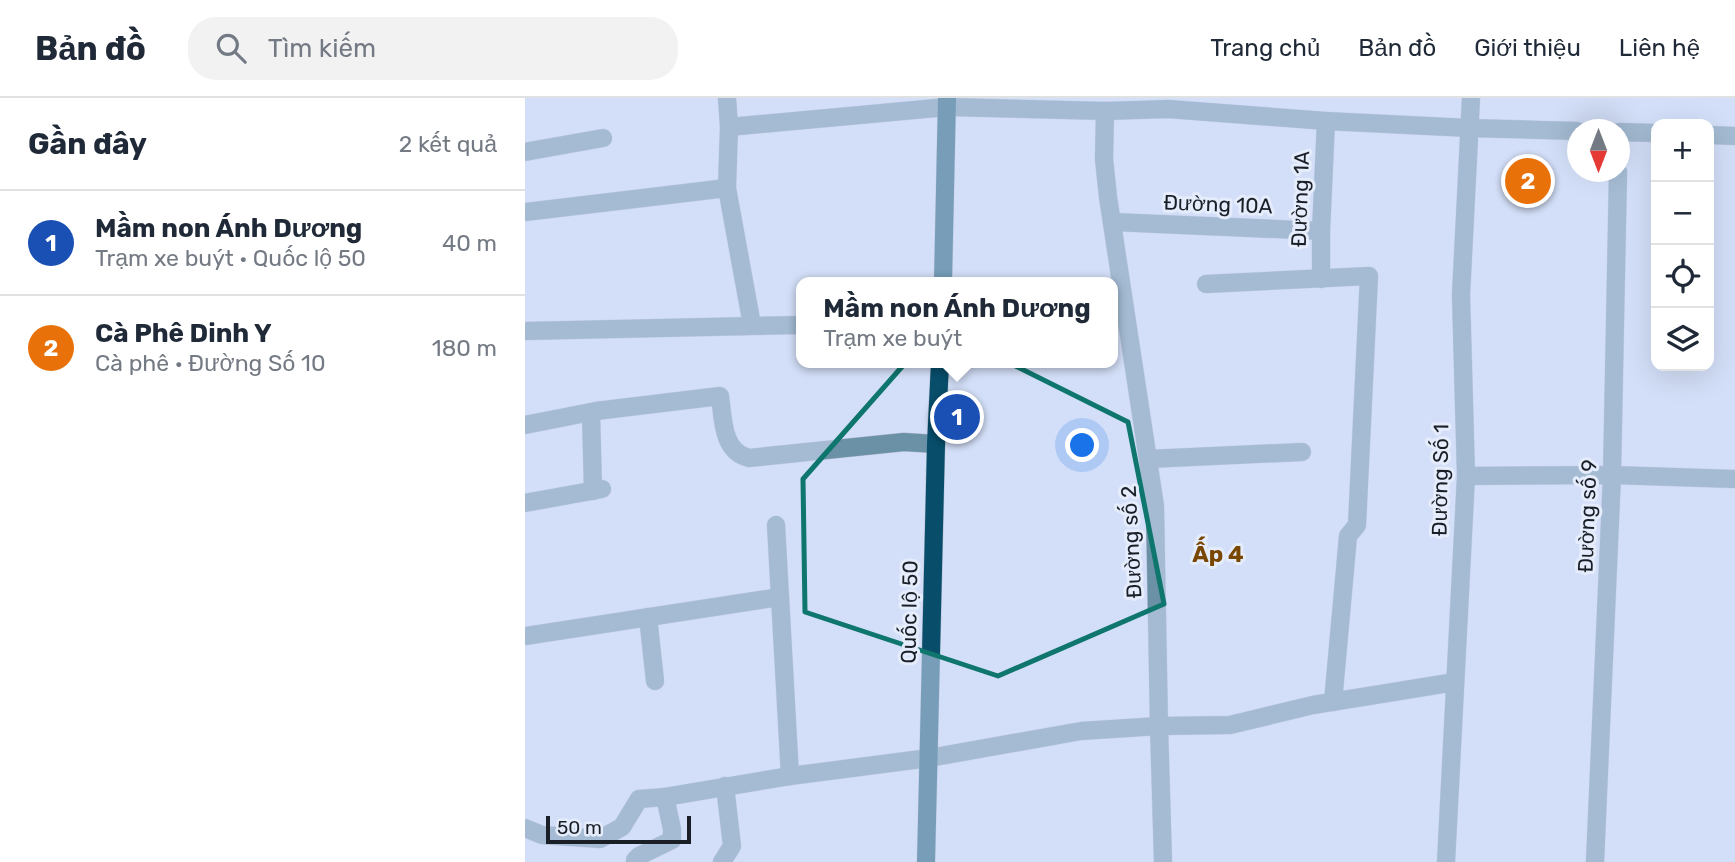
<!DOCTYPE html>
<html lang="vi">
<head>
<meta charset="utf-8">
<style>
  body { margin:0; font-family:Rubik,sans-serif; background:#f2f2f3; color:#1f2937 }
  .controls { position:absolute; right:21px; top:21px; display:grid; overflow:hidden; border-radius:14px; box-shadow:0 7px 28px #0002 }
  .controls button { width:63px; height:63px; display:grid; place-items:center; padding:0; border:0; border-bottom:2px solid #e0e1e3; background:#fff; color:#1f2937; font:35px sans-serif }
  .compass { position:absolute; left:1042px; top:21px; width:63px; height:63px; border-radius:50%; background:#fff; box-shadow:0 7px 28px #0002; rotate:180deg }
  .scale { position:absolute; left:21px; bottom:18px; width:145px; box-sizing:border-box; padding-left:7px; border:4px solid #1a1f27; border-top:0; font-size:19px; line-height:24px; white-space:nowrap; color:#1a1f27; -webkit-text-stroke:5px #e5ecfb; paint-order:stroke }
  .you { position:absolute; left:558px; top:348px; width:24px; height:24px; margin:-18px; border:5px solid #fff; border-radius:50%; background:#1a73e8; box-shadow:0 0 0 10px #1a73e833 }
  .badge { display:grid; place-items:center; width:46px; height:46px; border-radius:50%; background:#111827; color:#fff; font-size:23px; font-weight:700 }
  .pin { position:absolute; translate:-50% -50%; border:4px solid #fff; box-shadow:0 2px 7px #0006 }
  .popup { position:absolute; left:271px; top:179px; width:322px; height:91px; box-sizing:border-box; display:grid; place-content:center; border-radius:14px; background:#fff; filter:drop-shadow(0 2px 5px #0005); font-size:23px; white-space:nowrap; color:#747a83 }
  .popup b { font-size:26px; color:#1f2937 }
  .popup::after { content:''; position:absolute; left:50%; top:100%; margin-left:-14px; border:14px solid transparent; border-top-color:#fff }
  .list { margin:0; padding:0; list-style:none }
  h2 { display:flex; justify-content:space-between; align-items:center; height:91px; margin:0; padding:0 28px; font-size:30px }
  h2 small { font-size:23px; font-weight:400; color:#747a83 }
  .list li { display:grid; grid-template-columns:46px 1fr auto; gap:21px; align-items:center; box-sizing:border-box; height:105px; padding:0 28px; border-top:2px solid #e0e1e3 }
  .list b { display:block; font-size:26px; white-space:nowrap }
  .list p { margin:0; font-size:23px; white-space:nowrap; color:#747a83 }
  .list em { font-size:23px; font-style:normal; color:#747a83 }
  .icon { flex:none; width:38px; height:38px; fill:none; stroke:currentColor; stroke-width:2; stroke-linecap:round; stroke-linejoin:round }
  .map { position:relative; flex:none; width:1210px; height:764px; overflow:hidden }
  header { display:flex; align-items:center; gap:42px; box-sizing:border-box; height:98px; padding:0 35px; background:#fff; border-bottom:2px solid #e0e1e3 }
  header strong { font-size:33px }
  nav { display:flex; gap:38px; margin-inline-start:auto; font-size:24px }
  .search { width:490px; height:63px; background:#f2f2f3; display:flex; align-items:center; gap:18px; box-sizing:border-box; padding:0 24px; border-radius:28px; color:#747a83; font-size:26px }
  main { display:flex }
  aside { flex:1; background:#fff }
  .map>svg:first-child { display:block }
  .lines { fill:none; stroke-linecap:round; stroke-linejoin:round }
  .minor-casing { stroke:#b2bcd2; stroke-width:19 }
  .major-casing { stroke:#b2bcd2; stroke-width:19 }
  .minor { stroke:#6b91a6; stroke-width:18 }
  .major { stroke:#084e6b; stroke-width:18 }
  .marked { fill:none; stroke:#0f766e; stroke-width:5; stroke-linejoin:round }
  .labels { text-anchor:middle; dominant-baseline:central; stroke-width:6; stroke-linejoin:round; paint-order:stroke }
  .street-label { font-size:21px; fill:#1a1f27; stroke:#e5ecfb }
  .neighbourhood-label { font-size:23px; font-weight:bold; fill:#794700; stroke:#e5ecfb }
</style>
</head>
<body>
<header>
<strong>Bản đồ</strong>
<div class="search"><svg class="icon" aria-label="search" viewBox="0 0 24 24"><circle cx="10" cy="10" r="6"/><path d="M15 15l6 6"/></svg>Tìm kiếm</div>
<nav><a>Trang chủ</a><a>Bản đồ</a><a>Giới thiệu</a><a>Liên hệ</a></nav>
</header>
<main>
<aside>
<h2>Gần đây<small>2 kết quả</small></h2>
<ul class="list">
<li><span class="badge" style="background:#1a4fb4">1</span><div><b>Mầm non Ánh Dương</b><p>Trạm xe buýt · Quốc lộ 50</p></div><em>40 m</em></li>
<li><span class="badge" style="background:#e8710a">2</span><div><b>Cà Phê Dinh Y</b><p>Cà phê · Đường Số 10</p></div><em>180 m</em></li>
</ul>
</aside>
<div class="map">
<svg width="1210" height="764" viewBox="0 0 1210 764">
  <rect width="100%" height="100%" fill="#d3dff8"/>
  <g class="lines">
    <defs>
      <g id="minor">
        <polyline points="202,0 204,29 202,90 227,227"/>
        <polyline points="580,13 579,61 583,99 630,408 634,628 638,764"/>
        <polyline points="204,29 422,9 580,13 643,11 801,23 944,30 1052,33"/>
        <polyline points="1094,34 1131,35"/>
        <polyline points="1184,37 1210,38"/>
        <polyline points="0,54 78,40"/>
        <polyline points="0,114 202,90"/>
        <polyline points="588,124 796,133"/>
        <polyline points="796,181 796,133 801,23"/>
        <polyline points="681,186 844,178 832,427 823,438 808,604"/>
        <polyline points="0,233 276,227"/>
        <polyline points="66,314 68,393"/>
        <path d="M0,327l71,-14 124,-15c3,22 2,56 29,62l155,-16 32,2"/>
        <polyline points="623,361 777,354"/>
        <polyline points="941,378 1087,377 1210,381"/>
        <polyline points="0,405 77,391"/>
        <polyline points="251,427 265,678"/>
        <polyline points="123,519 130,583"/>
        <polyline points="0,538 255,499"/>
        <polyline points="0,730 17,737 75,741 97,729 114,701 140,699 265,678 404,660 556,633 634,628 705,627 788,607 930,584"/>
        <polyline points="110,764 110,762 114,758 147,742 147,731 140,699"/>
        <polyline points="197,764 207,748 200,688"/>
        <polyline points="921,764 941,378 936,197 946,0"/>
        <polyline points="1070,764 1087,377 1093,74"/>
      </g>
      <g id="major">
        <polyline points="418,184 422,0"/>
        <polyline points="401,764 411,346 415,265"/>
      </g>
    </defs>
    <use href="#minor" class="minor-casing"/>
    <use href="#major" class="major-casing"/>
    <use href="#minor" class="minor"/>
    <use href="#major" class="major"/>
  </g>
  <path d="M0 0H1210V764H0ZM412,229l191,95 36,182 -166,72 -193,-64 -2,-133z" fill="#d3dff8" fill-opacity=".55" fill-rule="evenodd"/>
  <path class="marked" d="M412,229l191,95 36,182 -166,72 -193,-64 -2,-133z"/>
  <g class="labels">
    <g class="street-label">
      <text transform="translate(775 101) rotate(-88)">Đường 1A</text>
      <text transform="translate(693 106) rotate(2)">Đường 10A</text>
      <text transform="translate(915 382) rotate(-89)">Đường Số 1</text>
      <text transform="translate(1062 418) rotate(-88)">Đường số 9</text>
      <text transform="translate(606 444) rotate(-93)">Đường số 2</text>
      <text transform="translate(384 514) rotate(-89)">Quốc lộ 50</text>
    </g>
    <g class="neighbourhood-label">
      <text x="693" y="456">Ấp 4</text>
    </g>
  </g>
</svg>
<div class="controls">
<button>+</button>
<button>−</button>
<button><svg class="icon" aria-label="locate" viewBox="0 0 24 24"><circle cx="12" cy="12" r="6"/><path d="M12 2v4M12 18v4M2 12h4M18 12h4"/></svg></button>
<button><svg class="icon" aria-label="layers" viewBox="0 0 24 24"><path d="M12 4l9 5-9 5-9-5zM3 14l9 5 9-5"/></svg></button>
</div>
<svg class="compass" viewBox="-18 -18 36 36"><path d="M0-13l5 13h-10z" fill="#e53935"/><path d="M0 13l5-13h-10z" fill="#747a83"/></svg>
<div class="scale">50 m</div>
<div class="you"></div>
<div class="pin badge" style="left:432px;top:319px;background:#1a4fb4">1</div>
<div class="popup"><b>Mầm non Ánh Dương</b>Trạm xe buýt</div>
<div class="pin badge" style="left:1003px;top:83px;background:#e8710a">2</div>
</div>
</main>
</body>
</html>
